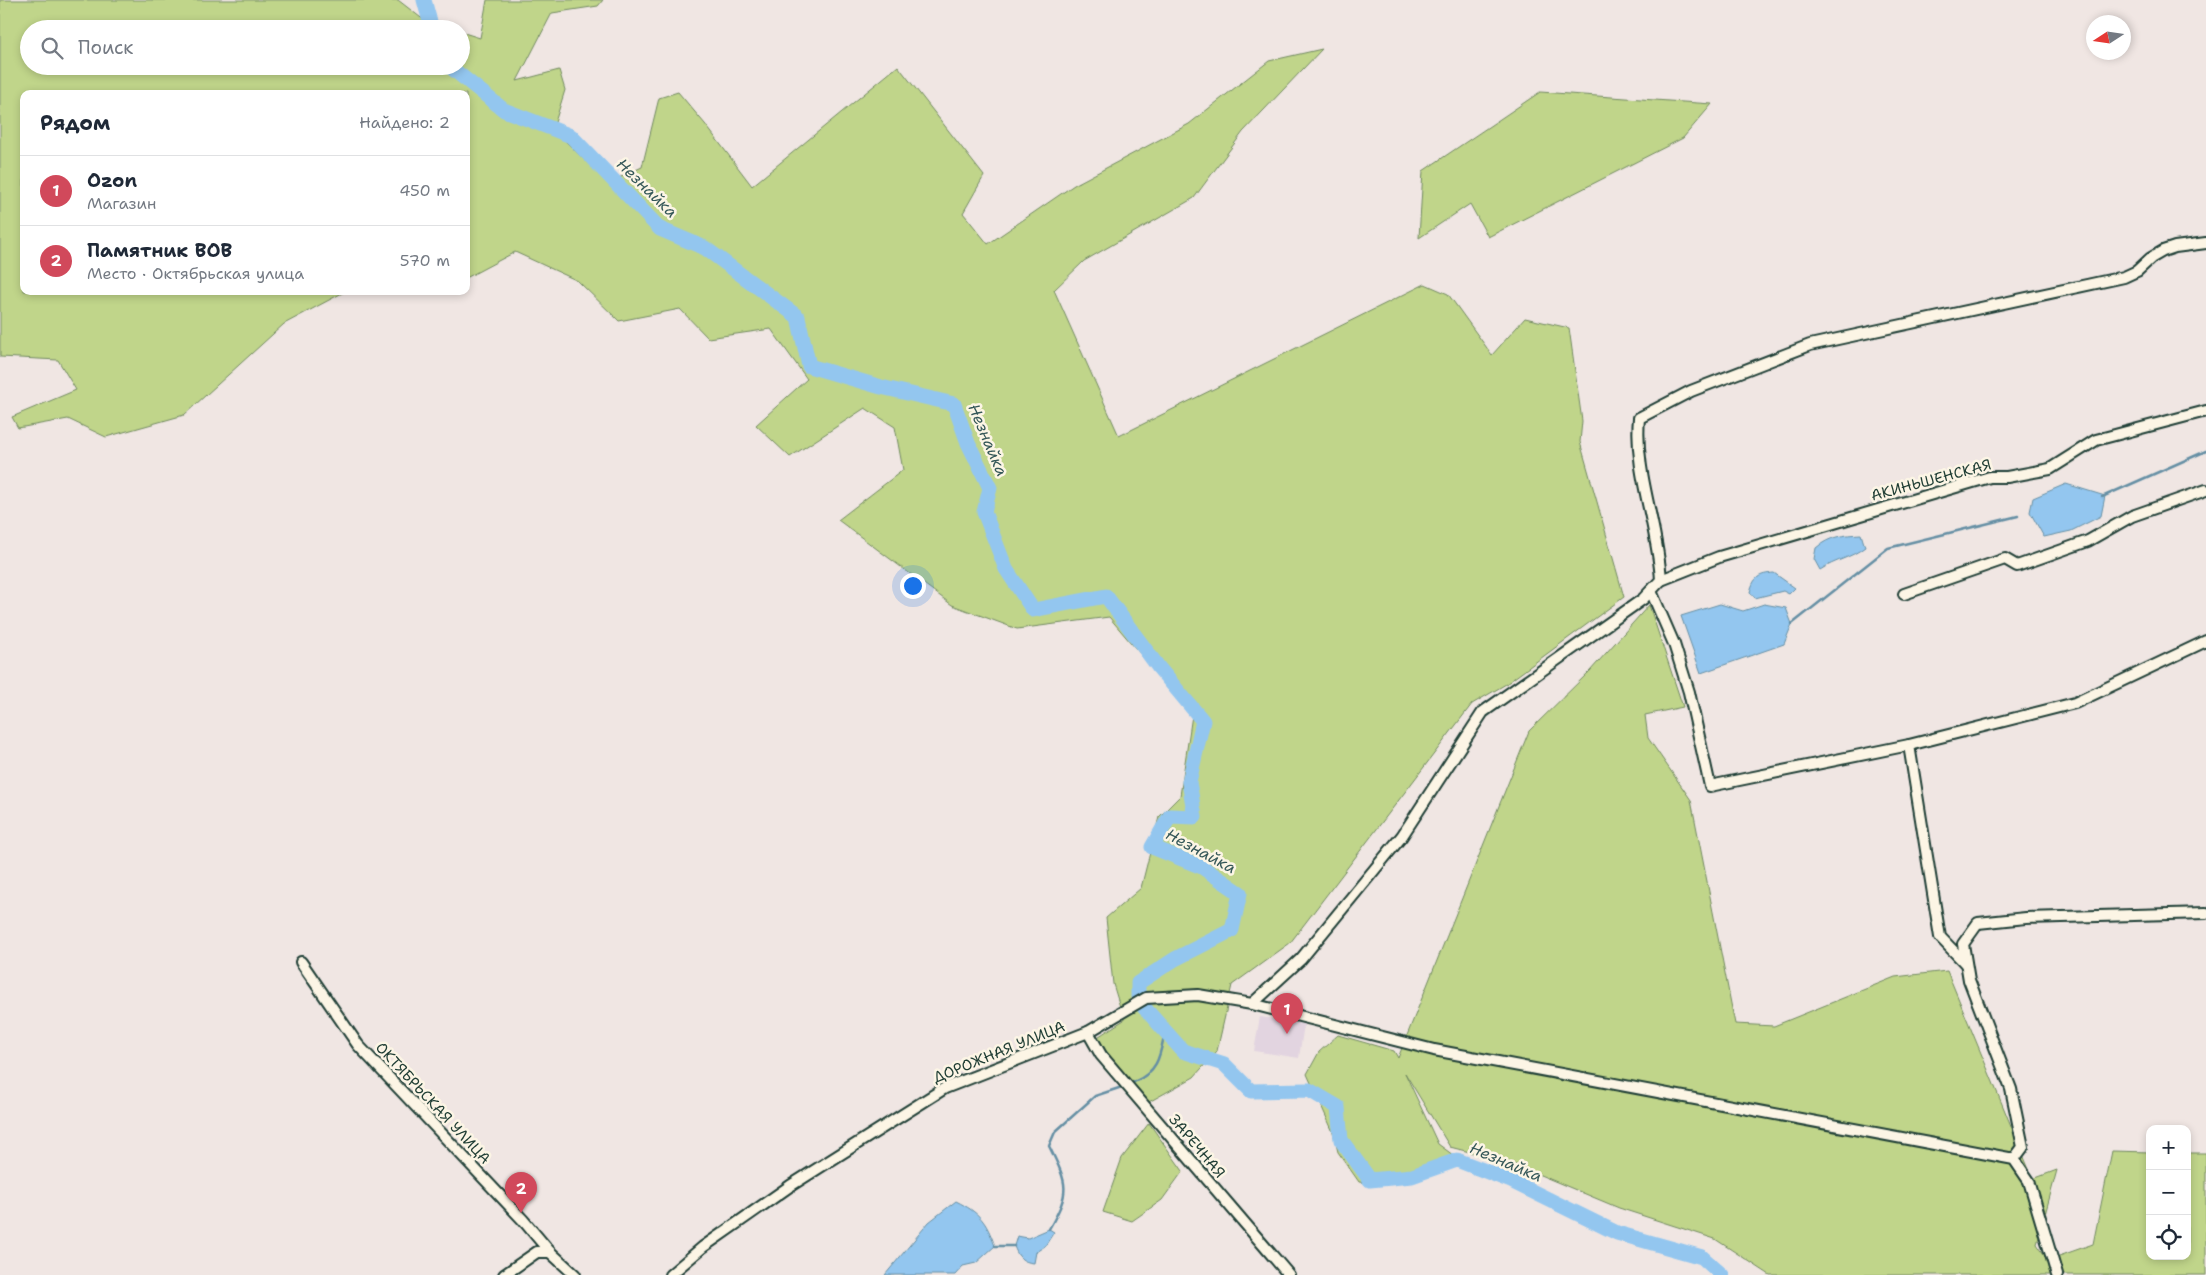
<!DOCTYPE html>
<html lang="ru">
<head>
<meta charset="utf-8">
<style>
  body { margin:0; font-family:"Shantell Sans",sans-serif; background:#f6f6f7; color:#1f2937 }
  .controls { position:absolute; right:15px; bottom:15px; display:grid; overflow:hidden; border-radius:10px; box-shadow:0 2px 8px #0003 }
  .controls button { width:45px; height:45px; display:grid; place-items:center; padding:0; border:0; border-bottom:1px solid #e0e1e3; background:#fff; color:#1f2937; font:25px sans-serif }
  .compass { position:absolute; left:2086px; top:15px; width:45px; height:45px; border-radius:50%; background:#fff; box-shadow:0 2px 8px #0003; rotate:258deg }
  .you { position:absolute; left:912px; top:585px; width:18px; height:18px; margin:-12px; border:4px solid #fff; border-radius:50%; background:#1a73e8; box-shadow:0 0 0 8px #1a73e833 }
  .badge { display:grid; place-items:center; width:32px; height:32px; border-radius:50%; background:#d1495b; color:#fff; font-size:16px; font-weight:700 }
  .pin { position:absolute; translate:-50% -41px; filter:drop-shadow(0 1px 2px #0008) }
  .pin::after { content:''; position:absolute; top:26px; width:18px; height:15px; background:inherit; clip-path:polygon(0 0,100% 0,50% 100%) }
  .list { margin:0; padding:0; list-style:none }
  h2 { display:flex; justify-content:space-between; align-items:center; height:65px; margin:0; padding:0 20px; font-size:21px }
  h2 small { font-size:16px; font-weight:400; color:#747a83 }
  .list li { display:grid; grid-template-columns:32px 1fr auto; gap:15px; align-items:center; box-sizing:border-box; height:70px; padding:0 20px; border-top:1px solid #e0e1e3 }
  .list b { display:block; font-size:19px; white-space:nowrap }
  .list p { margin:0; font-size:16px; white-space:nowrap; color:#747a83 }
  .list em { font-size:16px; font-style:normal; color:#747a83 }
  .icon { flex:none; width:28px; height:28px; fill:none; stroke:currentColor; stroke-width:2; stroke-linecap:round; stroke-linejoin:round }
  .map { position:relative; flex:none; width:2206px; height:1275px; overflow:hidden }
  .search { position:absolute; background:#fff; box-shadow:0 2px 8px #0003; left:20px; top:20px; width:450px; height:55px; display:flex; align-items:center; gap:12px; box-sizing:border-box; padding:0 18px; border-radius:28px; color:#747a83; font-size:19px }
  .panel { position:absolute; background:#fff; box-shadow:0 2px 8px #0003; left:20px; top:90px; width:450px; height:205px; border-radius:10px }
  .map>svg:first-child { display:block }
  .built { fill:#e2d4e0 }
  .green { fill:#c0d58a; stroke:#70895f }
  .water { fill:#93c6ef; stroke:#658fa4 }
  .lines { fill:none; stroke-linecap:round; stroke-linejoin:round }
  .stream { stroke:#658fa4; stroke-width:2.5 }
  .river { stroke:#93c6ef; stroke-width:15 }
  .minor-casing { stroke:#1f3d34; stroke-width:14 }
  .minor { stroke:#fcf5e5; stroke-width:10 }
  .labels { text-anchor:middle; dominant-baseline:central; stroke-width:5; stroke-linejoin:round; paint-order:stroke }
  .street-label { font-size:15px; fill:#1f3d34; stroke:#fcf5e5 }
  .water-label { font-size:16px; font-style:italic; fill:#365859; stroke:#fcf5e5 }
</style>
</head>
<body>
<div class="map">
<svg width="2206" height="1275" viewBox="0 0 2206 1275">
  <rect width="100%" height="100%" fill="#f0e6e3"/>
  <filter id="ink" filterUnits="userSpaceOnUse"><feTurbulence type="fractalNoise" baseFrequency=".02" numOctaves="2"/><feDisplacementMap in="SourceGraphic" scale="10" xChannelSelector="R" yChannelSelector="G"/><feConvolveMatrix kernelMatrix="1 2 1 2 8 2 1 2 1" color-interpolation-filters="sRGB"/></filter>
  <g filter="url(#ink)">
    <polygon class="built" points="1260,1017 1304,1024 1299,1058 1254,1051"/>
    <g class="green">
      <polygon points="0,0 398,0 425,21 449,29 29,29 29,66 461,66 461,32 480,38 487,0 603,0 598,6 552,13 517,81 559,70 565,90 553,129 608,183 642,167 659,98 678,92 705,124 752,186 898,66 984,176 963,213 988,244 1074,185 1189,124 1269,61 1322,49 1243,132 1194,198 1084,261 1054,290 1119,436 1425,284 1448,294 1492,355 1525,318 1569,328 1582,421 1580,442 1624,597 1506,684 1472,704 1290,943 1232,985 1217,1051 1194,1077 1147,1103 1096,1038 1124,1020 1113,984 1106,918 1141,888 1159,817 1180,796 1192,715 1109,617 1017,629 952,605 838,520 903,470 895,427 865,408 790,457 756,425 807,379 771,329 708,338 680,309 619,321 578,281 515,252 466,278 466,94 24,94 24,291 346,291 284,324 184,415 106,437 68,419 18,428 12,417 76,390 58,360 0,357"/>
      <polygon points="1540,92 1712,104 1683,138 1488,237 1470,204 1419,238 1423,171"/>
      <path d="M1649,605l34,102 -38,8 3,23 43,62 44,224 39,2 121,-49 52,-6 86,208 24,-9 -20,74 11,16 45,-16 19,-93 38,1v104h37v-103h19v122h-436l-55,-36 -96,-31 -110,-46 -59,-15 -45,-74 33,71 15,11 5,11c-37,12 -60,22 -99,16l-21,-30 -5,-20 -26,-58 12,-22 19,-17 56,16 4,7 131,-327 61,-60z"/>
      <polygon points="1149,1123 1183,1171 1162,1200 1132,1221 1103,1212 1122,1158"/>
    </g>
    <g class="water">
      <polygon points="2066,484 2105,496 2101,516 2071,531 2044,537 2030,512 2033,498"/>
      <path d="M1861,534l4,13c-14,11 -30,13 -45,23l-6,-11 2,-11c14,-12 27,-13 45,-14z"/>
      <path d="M1774,573l21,15 -6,6 -6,-3 -28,7 -5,-6c4,-15 9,-18 24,-19z"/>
      <polygon points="1720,604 1743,611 1764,604 1786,608 1792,624 1784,644 1701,673 1681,616"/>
      <path d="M956,1201c24,12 30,20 39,45l-19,17 -13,3 -8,9h-70l44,-53z"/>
      <path d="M1049,1229l5,3 -9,14 -9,6 -2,11c-12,-1 -16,-6 -20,-17l3,-10 11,2z"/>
    </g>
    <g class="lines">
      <g class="stream">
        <polyline points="2102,497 2206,451"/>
        <polyline points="1792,624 1888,548 2018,516"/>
        <path d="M1134,1082c25,-11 26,-27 31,-51"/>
        <path d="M1049,1229c22,-39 19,-44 0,-83l6,-14 40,-36 24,-8"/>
        <polyline points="995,1246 1014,1246"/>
      </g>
      <g class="river">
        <polyline points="424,0 432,29"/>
        <polyline points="449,66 504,110 571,136 660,229 705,248 798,317 809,366 881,387 954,404 968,443 990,488 984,512 1006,569 1033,610 1106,596 1159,668 1203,721 1189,782 1195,817 1170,816 1152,847 1202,867 1240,893 1232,930 1175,959 1138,983 1138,998"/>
        <polyline points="1141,1004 1183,1051 1224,1064 1251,1091 1309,1090 1338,1107 1341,1140 1370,1180 1412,1176 1457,1160 1511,1181 1617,1233 1702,1257 1722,1275"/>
      </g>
      <defs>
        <g id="minor">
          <polyline points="1661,580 1719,557 1990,477 2007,477 2050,469 2096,440 2206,411"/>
          <polyline points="1651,591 1674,644 1689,692 1710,786 1909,745"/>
          <polyline points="1904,594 2005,559 2017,566 2088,541 2132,516 2206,490"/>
          <polyline points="301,962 358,1045 523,1220 550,1252 575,1275"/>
          <polyline points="1966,964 1940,937 1909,745 2075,703 2206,641"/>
          <polyline points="1252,1004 1434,1050 2014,1159 2029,1181 2057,1275"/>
          <polyline points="1088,1032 1101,1055 1289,1275"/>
          <polyline points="2014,1159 2023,1147 2011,1089 1969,980 1963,944 1978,923 2026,918 2206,913"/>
          <polyline points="504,1275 537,1252 550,1252"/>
          <path d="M670,1275l33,-28 87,-61 155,-98 143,-56 58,-34 52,-3 54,9 49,-45 101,-123 81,-124 160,-113 18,-19c-3,-54 -27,-108 -22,-162l52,-27 119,-46 314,-68 13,-6 14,-13 12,-7 12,-4 31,-4"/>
        </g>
      </defs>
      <use href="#minor" class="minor-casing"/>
      <use href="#minor" class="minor"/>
    </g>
  </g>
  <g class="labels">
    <g class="street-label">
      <text transform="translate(1931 480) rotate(-15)">АКИНЬШЕНСКАЯ</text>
      <text transform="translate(999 1052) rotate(-22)">ДОРОЖНАЯ УЛИЦА</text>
      <text transform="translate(433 1103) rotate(47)">ОКТЯБРЬСКАЯ УЛИЦА</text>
      <text transform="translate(1197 1146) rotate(50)">ЗАРЕЧНАЯ</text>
    </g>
    <g class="water-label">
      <text transform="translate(647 188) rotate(44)">Незнайка</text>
      <text transform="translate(988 440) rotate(67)">Незнайка</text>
      <text transform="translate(1201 851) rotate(28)">Незнайка</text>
      <text transform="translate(1506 1162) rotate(23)">Незнайка</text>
    </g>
  </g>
</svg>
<div class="controls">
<button>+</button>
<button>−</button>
<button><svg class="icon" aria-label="locate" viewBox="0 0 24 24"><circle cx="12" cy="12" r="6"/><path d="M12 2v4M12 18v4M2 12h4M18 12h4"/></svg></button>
</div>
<svg class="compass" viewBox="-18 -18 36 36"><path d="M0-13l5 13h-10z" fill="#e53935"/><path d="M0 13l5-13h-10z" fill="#747a83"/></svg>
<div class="you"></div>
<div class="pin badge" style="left:1287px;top:1034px">1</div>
<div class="pin badge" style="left:521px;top:1213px">2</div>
<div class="search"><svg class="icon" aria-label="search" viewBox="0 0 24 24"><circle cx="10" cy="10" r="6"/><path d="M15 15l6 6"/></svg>Поиск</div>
<section class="panel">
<h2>Рядом<small>Найдено: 2</small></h2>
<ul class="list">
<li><span class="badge">1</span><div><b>Ozon</b><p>Магазин</p></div><em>450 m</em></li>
<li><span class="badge">2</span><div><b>Памятник ВОВ</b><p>Место · Октябрьская улица</p></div><em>570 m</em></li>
</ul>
</section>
</div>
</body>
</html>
